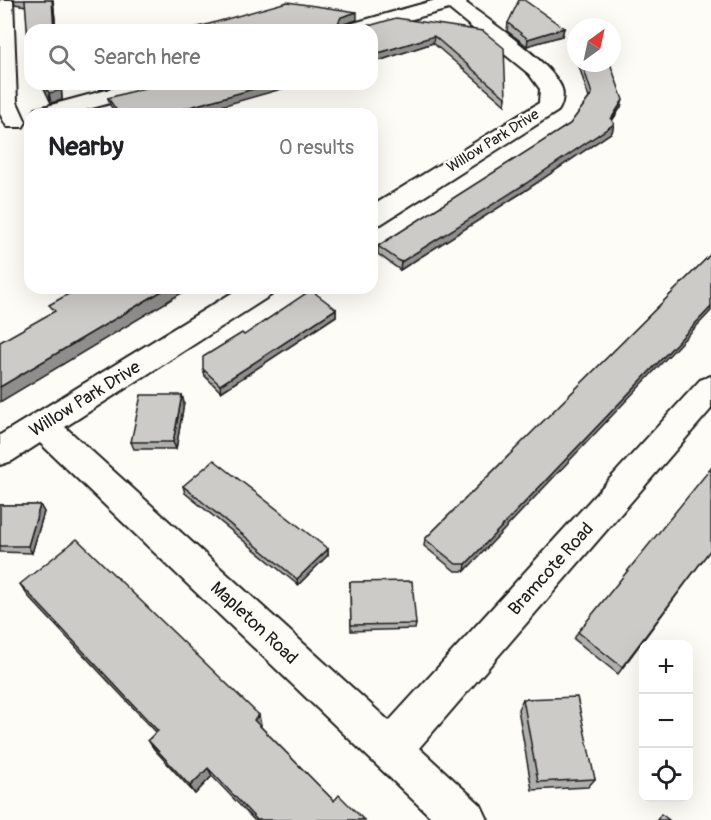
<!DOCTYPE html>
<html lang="en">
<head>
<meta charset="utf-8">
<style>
  body { margin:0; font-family:Pangolin,sans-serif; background:#f6f6f6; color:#202124 }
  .controls { position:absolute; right:18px; bottom:18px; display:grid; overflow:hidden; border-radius:12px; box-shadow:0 6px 24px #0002 }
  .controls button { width:54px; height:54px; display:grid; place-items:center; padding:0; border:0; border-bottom:2px solid #e0e0e0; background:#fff; color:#202124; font:30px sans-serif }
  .compass { position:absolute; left:567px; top:18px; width:54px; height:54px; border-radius:50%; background:#fff; box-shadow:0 6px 24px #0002; rotate:33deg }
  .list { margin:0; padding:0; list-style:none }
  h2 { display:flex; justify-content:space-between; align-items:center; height:78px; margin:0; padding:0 24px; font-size:26px }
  h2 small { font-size:20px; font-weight:400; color:#757577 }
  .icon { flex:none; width:33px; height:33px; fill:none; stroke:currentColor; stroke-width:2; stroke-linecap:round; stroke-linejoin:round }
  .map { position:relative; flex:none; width:711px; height:820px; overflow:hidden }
  .search { position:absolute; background:#fff; box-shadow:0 6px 24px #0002; left:24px; top:24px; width:354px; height:66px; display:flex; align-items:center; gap:15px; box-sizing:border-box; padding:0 21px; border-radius:18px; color:#757577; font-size:22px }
  .panel { position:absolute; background:#fff; box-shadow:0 6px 24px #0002; left:24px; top:108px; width:354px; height:186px; border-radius:18px }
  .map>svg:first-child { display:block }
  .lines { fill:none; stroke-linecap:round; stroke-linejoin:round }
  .minor-casing { stroke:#1c1c1c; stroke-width:4 }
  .minor { fill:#fdfcf7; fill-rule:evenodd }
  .wall { fill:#afafac; stroke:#1c1c1c; stroke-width:1.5 }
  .shaded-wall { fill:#8f8e8c; stroke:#1c1c1c; stroke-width:1.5 }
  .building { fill:#cccbc8; stroke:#1c1c1c; stroke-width:1.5 }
  .labels { text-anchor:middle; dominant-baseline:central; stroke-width:5; stroke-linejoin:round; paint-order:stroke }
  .far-street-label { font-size:15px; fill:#1c1c1c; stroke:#fdfcf7 }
  .street-label { font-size:18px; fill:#1c1c1c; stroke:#fdfcf7 }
</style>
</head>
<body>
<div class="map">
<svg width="711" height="820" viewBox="0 0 711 820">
  <rect width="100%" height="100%" fill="#fdfcf7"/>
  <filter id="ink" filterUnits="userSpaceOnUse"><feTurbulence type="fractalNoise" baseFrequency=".0167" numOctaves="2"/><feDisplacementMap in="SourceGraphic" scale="12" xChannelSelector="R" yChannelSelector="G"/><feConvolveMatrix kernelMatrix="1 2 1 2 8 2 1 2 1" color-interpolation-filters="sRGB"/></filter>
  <g filter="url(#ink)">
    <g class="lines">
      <defs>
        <g id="minor">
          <polygon points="0,0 13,0 17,102 26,122 23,127 7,127 0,114"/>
          <path d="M436,0h32l-2,3c22,17 88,61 96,86 2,6 0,17 -4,22l-177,113 -9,2v-20l167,-103 1,-14 -11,-15 -80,-65 -77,21h-32l3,-4z"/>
          <polygon points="129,84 165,84 162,89 70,114 33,114 36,109"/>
          <polygon points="240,288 275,288 271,295 65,427 389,721 700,380 711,376 711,409 419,748 481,805 488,820 434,820 40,443 12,461 0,465 0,435"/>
        </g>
      </defs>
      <use href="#minor" class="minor-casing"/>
      <use href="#minor" class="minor"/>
    </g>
    <g class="wall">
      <polygon points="14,0 53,0 56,30 30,30 30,57 29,53 26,6 15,4"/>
      <polygon points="357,20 341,25 483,31 506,98 505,105 433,43 372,63 372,30 188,30"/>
      <polygon points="508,23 564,28 562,36 527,46 507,31"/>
      <polygon points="573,35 576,38 576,58 571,43"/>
      <polygon points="578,63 610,63 621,107 612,121 614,124 612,132 523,192 400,270 378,254 378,246 570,124 589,98"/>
      <polygon points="42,84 61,84 62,100 51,103"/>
      <polygon points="108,98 193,114 116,114 110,105"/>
      <polygon points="711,254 465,571 455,571 424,546 425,539"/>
      <polygon points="336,309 336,316 221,392 205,376 203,369 244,335"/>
      <polygon points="182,395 184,403 176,449 134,449 131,442"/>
      <polygon points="183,486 328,549 328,555 298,585 185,493"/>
      <polygon points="0,505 40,505 44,512 32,553 0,552"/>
      <polygon points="711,549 618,674 574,639 578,632"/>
      <polygon points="350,582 416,624 415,629 351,631"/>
      <polygon points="20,584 261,725 260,726 334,801 364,820 254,820 212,776 195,794 154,749 148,740 156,732 28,596"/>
      <polygon points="523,699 595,779 588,787 532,790 518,709"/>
    </g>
    <g class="shaded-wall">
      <polygon points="52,0 53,0 56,30 54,30"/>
      <polygon points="357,12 357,20 341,25 338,30 338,23 341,17"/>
      <polygon points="564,28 562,36 527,46 528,39"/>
      <polygon points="434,36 433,43 372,63 372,55"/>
      <polygon points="59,84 61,84 62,100 51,103 49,93"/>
      <polygon points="98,84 121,84 100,90"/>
      <polygon points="271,84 299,84 193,114 165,114"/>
      <polygon points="623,100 621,107 608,126 611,119"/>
      <polygon points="614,124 612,132 523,192 400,270 401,262"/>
      <polygon points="167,288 190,288 0,402 0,387"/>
      <polygon points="711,307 711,311 465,571 466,564"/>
      <polygon points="336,309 336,316 221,392 220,385"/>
      <polygon points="182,395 184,403 176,449 173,442"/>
      <polygon points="40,505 44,512 32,553 28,546"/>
      <polygon points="328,549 328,555 298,585 297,579"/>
      <polygon points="259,715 261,725 257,729 254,720"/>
      <polygon points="208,768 212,776 195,794 190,786"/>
    </g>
    <g class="building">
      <polygon points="25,0 52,0 54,30 30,30 30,56 29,53"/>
      <polygon points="519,0 524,0 564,28 528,39 508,23"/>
      <polygon points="287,2 357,12 341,17 338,23 340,25 372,25 396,18 483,31 504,48 506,98 434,36 372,55 372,30 188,30"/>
      <polygon points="573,35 576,38 576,45"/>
      <polygon points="582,63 610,63 623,100 611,119 614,124 525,184 401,262 378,246 570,124 592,94"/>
      <polygon points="44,84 59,84 59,91 49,93"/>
      <polygon points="159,84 271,84 165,114 119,114 108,98"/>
      <polygon points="711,254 711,307 466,564 456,564 425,539"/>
      <polygon points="79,288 167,288 0,387 0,342 55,311 49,305"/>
      <polygon points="311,290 336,309 220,385 203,369 203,357 242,333 244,335"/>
      <polygon points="141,395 182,395 173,442 131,442"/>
      <polygon points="214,460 328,549 297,579 183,486"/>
      <polygon points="711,468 711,549 622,667 578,632"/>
      <polygon points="0,505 40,505 28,546 0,546"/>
      <polygon points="77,539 259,715 254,720 334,801 339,795 364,820 257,820 208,768 190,786 148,740 158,731 20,584"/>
      <polygon points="412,581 416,624 351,625 350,582"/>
      <polygon points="577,697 595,779 538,782 523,699"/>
      <polygon points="661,814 669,820 657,820"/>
    </g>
  </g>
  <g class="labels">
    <g class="far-street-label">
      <text transform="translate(493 141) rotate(-32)">Willow Park Drive</text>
    </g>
    <g class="street-label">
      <text transform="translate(85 399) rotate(-32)">Willow Park Drive</text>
      <text transform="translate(551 569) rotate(-48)">Bramcote Road</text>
      <text transform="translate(254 623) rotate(43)">Mapleton Road</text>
    </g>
  </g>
</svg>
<div class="controls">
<button>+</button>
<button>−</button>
<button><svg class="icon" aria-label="locate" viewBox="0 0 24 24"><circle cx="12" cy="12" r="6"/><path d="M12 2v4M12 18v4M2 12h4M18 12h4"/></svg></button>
</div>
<svg class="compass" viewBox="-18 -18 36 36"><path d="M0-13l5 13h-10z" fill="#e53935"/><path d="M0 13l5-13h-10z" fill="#757577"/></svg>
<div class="search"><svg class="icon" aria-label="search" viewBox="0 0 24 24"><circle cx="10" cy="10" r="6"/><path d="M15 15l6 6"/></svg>Search here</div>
<section class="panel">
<h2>Nearby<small>0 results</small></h2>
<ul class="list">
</ul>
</section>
</div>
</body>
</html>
